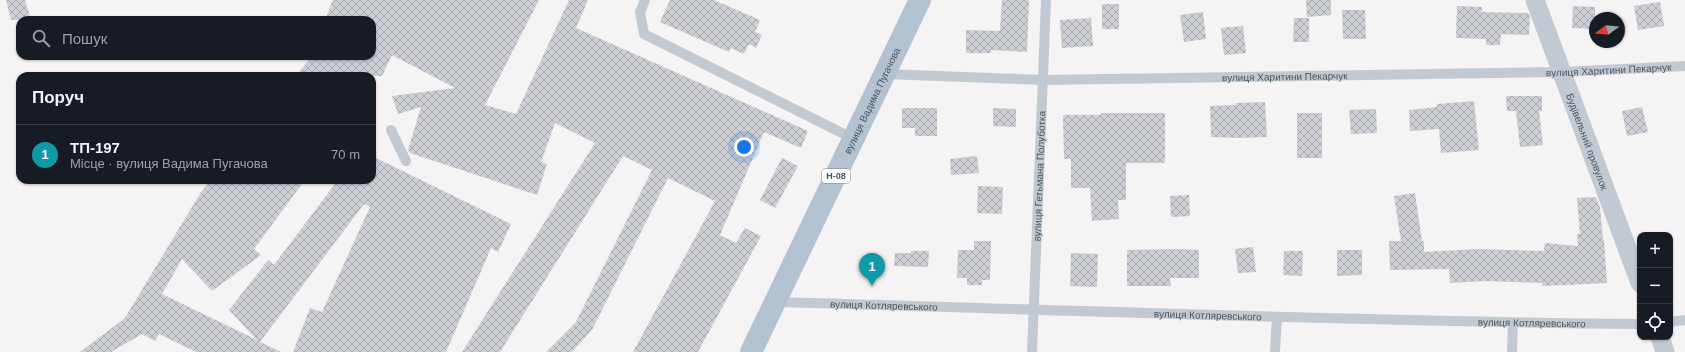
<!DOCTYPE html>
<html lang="uk">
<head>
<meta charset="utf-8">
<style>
  body { margin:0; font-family:Helvetica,sans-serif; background:#20242c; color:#f1f3f6 }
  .controls { position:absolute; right:12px; bottom:12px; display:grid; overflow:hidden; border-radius:8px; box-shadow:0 1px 3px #0004 }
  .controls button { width:36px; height:36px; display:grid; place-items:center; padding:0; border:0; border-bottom:1px solid #363941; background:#171b24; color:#f1f3f6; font:20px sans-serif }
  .compass { position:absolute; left:1589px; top:12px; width:36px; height:36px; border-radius:50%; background:#171b24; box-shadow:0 1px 3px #0004; rotate:254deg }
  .you { position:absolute; left:744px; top:147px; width:14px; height:14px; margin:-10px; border:3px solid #fff; border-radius:50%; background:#1a73e8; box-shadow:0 0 0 6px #1a73e833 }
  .badge { display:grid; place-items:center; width:26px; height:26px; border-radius:50%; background:#1a73e8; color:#fff; font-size:13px; font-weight:700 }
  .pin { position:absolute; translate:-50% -33px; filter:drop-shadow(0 1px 2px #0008) }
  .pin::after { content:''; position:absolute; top:21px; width:14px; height:12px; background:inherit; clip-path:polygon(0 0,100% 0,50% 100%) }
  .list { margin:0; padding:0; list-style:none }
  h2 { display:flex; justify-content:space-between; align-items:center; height:52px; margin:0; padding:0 16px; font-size:17px }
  h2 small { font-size:13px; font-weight:400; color:#9ea1a6 }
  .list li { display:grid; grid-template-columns:26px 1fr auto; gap:12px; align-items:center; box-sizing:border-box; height:60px; padding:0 16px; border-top:1px solid #363941 }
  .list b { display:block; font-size:15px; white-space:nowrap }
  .list p { margin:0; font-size:13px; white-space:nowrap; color:#9ea1a6 }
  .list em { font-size:13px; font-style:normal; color:#9ea1a6 }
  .icon { flex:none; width:22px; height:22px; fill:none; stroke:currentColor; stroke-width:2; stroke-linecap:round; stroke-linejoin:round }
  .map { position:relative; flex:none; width:1685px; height:352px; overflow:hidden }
  .search { position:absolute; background:#171b24; box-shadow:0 1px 3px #0004; left:16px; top:16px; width:360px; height:44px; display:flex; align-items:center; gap:10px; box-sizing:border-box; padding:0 14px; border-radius:12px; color:#9ea1a6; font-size:15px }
  .panel { position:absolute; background:#171b24; box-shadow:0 1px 3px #0004; left:16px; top:72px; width:360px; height:112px; border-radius:12px }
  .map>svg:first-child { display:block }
  .building { fill:url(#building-cross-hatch) }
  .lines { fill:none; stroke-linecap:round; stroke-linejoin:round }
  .lane { stroke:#c1cad2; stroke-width:10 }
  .street { stroke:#c1cad2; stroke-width:19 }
  .primary { stroke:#b3c2d1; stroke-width:22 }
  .labels { text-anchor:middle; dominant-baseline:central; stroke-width:3.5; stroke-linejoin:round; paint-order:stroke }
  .shield { fill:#fff; stroke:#808990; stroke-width:1 }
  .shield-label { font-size:9px; font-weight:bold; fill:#4a5661 }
  .street-label { font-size:10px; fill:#4a5661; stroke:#fff }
</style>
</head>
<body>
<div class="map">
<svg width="1685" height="352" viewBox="0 0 1685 352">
  <defs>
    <pattern id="building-cross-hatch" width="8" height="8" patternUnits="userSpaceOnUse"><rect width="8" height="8" fill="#cdcfd5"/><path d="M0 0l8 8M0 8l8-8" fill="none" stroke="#a8abb0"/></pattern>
  </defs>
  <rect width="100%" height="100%" fill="#f5f3f3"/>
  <g class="building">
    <polygon points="6,0 25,0 31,20 11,20"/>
    <polygon points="333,0 539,0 485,105 516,114 569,0 588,0 576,28 808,131 801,148 764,132 720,235 736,243 745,228 761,236 698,352 633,352 715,201 668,178 592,330 572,352 546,352 576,322 652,170 623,156 500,352 462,352 595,143 555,123 541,162 547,164 537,195 410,153 408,150 421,107 398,114 392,96 455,88 392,55 382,76 296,76 312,56 372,56 372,20 325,20"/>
    <polygon points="670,0 714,0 760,20 755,32 762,35 756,48 749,44 744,54 731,48 729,52 660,22"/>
    <polygon points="1002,0 1029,0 1027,52 991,50 991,53 966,53 966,30 1000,31"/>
    <polygon points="1306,0 1331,0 1331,15 1307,17"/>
    <polygon points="1660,2 1664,26 1638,30 1634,6"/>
    <rect x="1102" y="4" width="17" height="25"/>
    <polygon points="1457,6 1482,7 1482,12 1528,13 1530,17 1529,35 1501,34 1500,45 1486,45 1486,39 1456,38"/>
    <polygon points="1573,6 1595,7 1595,29 1572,28"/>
    <polygon points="1342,10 1365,10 1366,39 1343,39"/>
    <polygon points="1203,12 1206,39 1184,42 1180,15"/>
    <polygon points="1091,18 1093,46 1062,48 1060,20"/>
    <polygon points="1294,18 1309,18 1309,42 1293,42"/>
    <polygon points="1243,26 1246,53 1224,55 1221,28"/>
    <polygon points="1506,96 1542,96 1542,111 1539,111 1543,145 1520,147 1516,111 1507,111"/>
    <polygon points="1474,101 1479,150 1441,153 1439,129 1410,131 1409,110 1437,107 1437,104"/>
    <polygon points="1265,102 1267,137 1238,138 1211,137 1210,106 1236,105 1236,103"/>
    <polygon points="1642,107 1648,132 1627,136 1622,111"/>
    <polygon points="902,108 937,108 937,136 915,136 915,128 902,128"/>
    <polygon points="993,108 1016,109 1016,127 993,126"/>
    <polygon points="1376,109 1377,133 1351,134 1349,110"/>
    <polygon points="1101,113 1165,113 1165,163 1126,163 1126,200 1118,200 1119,219 1092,221 1090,188 1071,188 1071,159 1064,159 1063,115 1101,115"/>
    <rect x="1297" y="113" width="25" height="45"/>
    <polygon points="372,156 511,224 498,252 491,248 446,352 293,352 310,308 322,312 370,207 364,204 260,342 281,352 196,352 159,334 155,341 142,334 111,352 80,352 125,318 201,192 211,180 305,180 254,249 261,255 212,291 182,259 162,294 257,340 229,310 268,260 274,265 338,180 372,180"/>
    <polygon points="977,156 979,173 951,175 950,159"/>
    <polygon points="782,158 798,166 775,208 760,200"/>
    <polygon points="978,186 1003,187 1002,214 977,213"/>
    <polygon points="1415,193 1422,241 1424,241 1424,252 1478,249 1544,251 1545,243 1578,246 1577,234 1580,234 1577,198 1596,197 1600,207 1603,240 1604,240 1607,283 1542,286 1542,283 1485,281 1450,283 1449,269 1390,270 1389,241 1401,241 1394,196"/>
    <polygon points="1189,195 1190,216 1171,217 1170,196"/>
    <polygon points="974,241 991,241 990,280 982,280 982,285 967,285 967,278 957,278 958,250 974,250"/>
    <polygon points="1253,247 1256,272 1238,273 1235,249"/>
    <polygon points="1178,249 1199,250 1199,278 1170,278 1171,286 1127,286 1127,250"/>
    <polygon points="1337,250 1362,250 1362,275 1337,276"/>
    <polygon points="911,251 929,251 928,267 894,266 895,253 911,253"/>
    <polygon points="1284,251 1303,251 1302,276 1283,275"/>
    <polygon points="1071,253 1098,254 1097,287 1070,286"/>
  </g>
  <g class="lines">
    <g class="lane">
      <polyline points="645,0 640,12 644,34 854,139"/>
      <path id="s1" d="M885,74l158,6 519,-8 123,-6"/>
      <polyline points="391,130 406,161"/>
      <path id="s2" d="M776,302c288,8 576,19 864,22"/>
      <polyline points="1670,322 1685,320"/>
      <path id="s3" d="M1032,352l14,-352"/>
      <polyline points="1275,352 1277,317"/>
      <polyline points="1512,352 1513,323"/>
    </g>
    <g class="street">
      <path id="s4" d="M1535,0l105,283"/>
      <polyline points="1660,337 1665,352"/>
    </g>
    <path class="primary" id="s5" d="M751,352l169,-352"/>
  </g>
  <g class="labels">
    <rect class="shield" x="822" y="169" width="28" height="14" rx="3"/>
    <g class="shield-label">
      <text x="836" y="176">Н-08</text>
    </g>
    <g class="street-label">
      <text stroke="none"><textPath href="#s1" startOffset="724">вулиця Харитини Пекарчук</textPath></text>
      <text stroke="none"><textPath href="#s1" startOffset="400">вулиця Харитини Пекарчук</textPath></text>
      <text stroke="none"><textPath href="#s5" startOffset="279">вулиця Вадима Пугачова</textPath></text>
      <text stroke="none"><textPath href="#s4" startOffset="151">Будівельний провулок</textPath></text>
      <text stroke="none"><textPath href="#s3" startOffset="176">вулиця Гетьмана Полуботка</textPath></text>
      <text stroke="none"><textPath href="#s2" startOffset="108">вулиця Котляревського</textPath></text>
      <text stroke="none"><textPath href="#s2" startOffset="432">вулиця Котляревського</textPath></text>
      <text stroke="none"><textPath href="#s2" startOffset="756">вулиця Котляревського</textPath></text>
    </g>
  </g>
</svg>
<div class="controls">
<button>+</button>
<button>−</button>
<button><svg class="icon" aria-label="locate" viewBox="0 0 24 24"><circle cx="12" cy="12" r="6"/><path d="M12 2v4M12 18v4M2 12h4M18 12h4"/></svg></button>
</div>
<svg class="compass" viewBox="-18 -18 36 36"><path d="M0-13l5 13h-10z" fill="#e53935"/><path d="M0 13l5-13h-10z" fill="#9ea1a6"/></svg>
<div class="you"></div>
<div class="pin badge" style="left:872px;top:286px;background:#0f9aa8">1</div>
<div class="search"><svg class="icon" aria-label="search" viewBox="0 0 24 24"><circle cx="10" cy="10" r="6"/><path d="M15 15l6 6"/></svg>Пошук</div>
<section class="panel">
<h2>Поруч<small></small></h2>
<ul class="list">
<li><span class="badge" style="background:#0f9aa8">1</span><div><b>ТП-197</b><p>Місце · вулиця Вадима Пугачова</p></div><em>70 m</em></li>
</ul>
</section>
</div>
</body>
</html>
